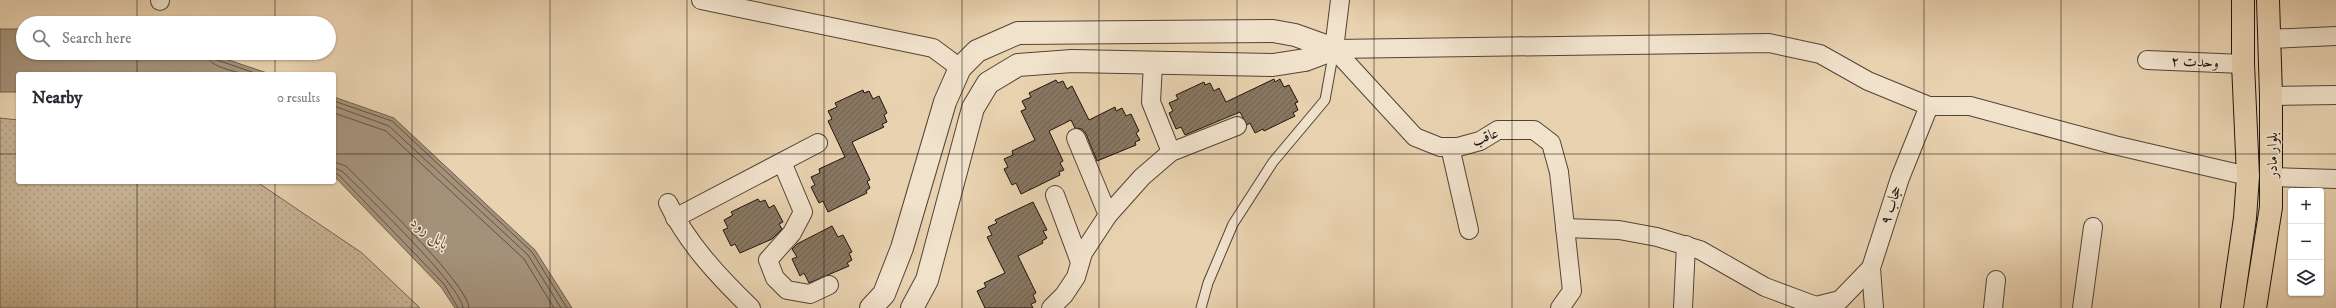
<!DOCTYPE html>
<html lang="en">
<head>
<meta charset="utf-8">
<style>
  body { margin:0; font-family:"IM FELL DW Pica",Amiri,serif; background:#f7f7f7; color:#2b2b33 }
  .controls { position:absolute; right:12px; bottom:12px; display:grid; overflow:hidden; border-radius:4px; box-shadow:0 1px 3px #0004 }
  .controls button { width:36px; height:36px; display:grid; place-items:center; padding:0; border:0; border-bottom:1px solid #e1e1e2; background:#fff; color:#2b2b33; font:20px sans-serif }
  .list { margin:0; padding:0; list-style:none }
  h2 { display:flex; justify-content:space-between; align-items:center; height:52px; margin:0; padding:0 16px; font-size:17px }
  h2 small { font-size:13px; font-weight:400; color:#7c7c81 }
  .icon { flex:none; width:22px; height:22px; fill:none; stroke:currentColor; stroke-width:2; stroke-linecap:round; stroke-linejoin:round }
  .map { position:relative; flex:none; width:2336px; height:308px; overflow:hidden }
  .search { position:absolute; background:#fff; box-shadow:0 1px 3px #0004; left:16px; top:16px; width:320px; height:44px; display:flex; align-items:center; gap:10px; box-sizing:border-box; padding:0 14px; border-radius:22px; color:#7c7c81; font-size:15px }
  .panel { position:absolute; background:#fff; box-shadow:0 1px 3px #0004; left:16px; top:72px; width:320px; height:112px; border-radius:4px }
  .map>svg:first-child { display:block }
  .garden { fill:url(#garden-dots); stroke:#726351 }
  .water { fill:#a49179; stroke:#6e5f4e }
  .lines { fill:none; stroke-linecap:round; stroke-linejoin:round }
  .shore { stroke:#615244; stroke-width:1 }
  .building { fill:url(#building-hatch); stroke:#1e140e }
  .service-casing { stroke:#514436; stroke-width:11 }
  .minor-casing { stroke:#514436; stroke-width:20 }
  .tertiary-casing { stroke:#514436; stroke-width:24 }
  .primary-casing { stroke:#1e140e; stroke-width:24 }
  .service { stroke:#f1e2cc; stroke-width:9 }
  .minor { stroke:#f1e2cc; stroke-width:18 }
  .tertiary { stroke:#f1e2cc; stroke-width:22 }
  .primary { stroke:#e9d2b0; stroke-width:22 }
  .grid { fill:none; stroke:#1e140e; stroke-width:1; stroke-opacity:0.55 }
  .labels { text-anchor:middle; dominant-baseline:central; stroke-width:3; stroke-linejoin:round; paint-order:stroke }
  .street-label { font-size:15px; fill:#1e140e; stroke:#f1e2cc }
  .water-label { font-size:16px; font-style:italic; fill:#544639; stroke:#f1e2cc }
</style>
</head>
<body>
<div class="map">
<svg width="2336" height="308" viewBox="0 0 2336 308">
  <defs>
    <pattern id="garden-dots" width="8" height="8" patternUnits="userSpaceOnUse"><rect width="8" height="8" fill="#c6b294"/><path d="M2 2h.1M6 6h.1" fill="none" stroke="#aa987e" stroke-width="1.8" stroke-linecap="round"/></pattern>
    <pattern id="building-hatch" width="6" height="6" patternUnits="userSpaceOnUse"><rect width="6" height="6" fill="#887762"/><path d="M-1 1l2-2M0 6l6-6M5 7l2-2" fill="none" stroke="#6f604f"/></pattern>
  </defs>
  <rect width="100%" height="100%" fill="#e9d2b0"/>
  <filter id="stains"><feTurbulence type="fractalNoise" baseFrequency=".005" numOctaves="4"/><feColorMatrix values="0 0 0 0 .2 0 0 0 0 .09 0 0 0 0 .02 0 0 0 .5 -.17"/></filter>
  <radialGradient id="worn" r=".72"><stop offset=".6" stop-color="#630" stop-opacity="0"/><stop offset="1" stop-color="#630" stop-opacity=".3"/></radialGradient>
  <polygon class="garden" points="0,118 18,120 18,182 257,182 362,253 420,308 0,308"/>
  <g class="water">
    <polygon points="0,29 23,29 23,53 208,53 270,74 18,74 18,92 0,92"/>
    <polygon points="334,97 394,118 535,250 572,308 455,308 441,287 334,176"/>
  </g>
  <g class="lines">
    <g class="shore">
      <path d="M206,53c1,14 26,17 37,21"/>
      <polyline points="211,53 214,59 258,74"/>
      <polyline points="334,101 392,121 532,252 567,308"/>
      <polyline points="334,106 389,126 528,255 561,308"/>
      <polyline points="334,113 386,131 524,259 554,308"/>
      <path d="M334,162l12,4c22,23 122,117 123,142"/>
      <path d="M334,168l8,3c21,21 120,115 121,137"/>
      <polyline points="334,173 339,175 444,284 458,308"/>
    </g>
  </g>
  <g class="building">
    <polygon points="1274,79 1275,82 1280,79 1284,87 1289,85 1298,102 1295,103 1298,110 1293,113 1295,116 1264,131 1263,129 1255,133 1250,123 1247,125 1240,112 1185,135 1181,127 1176,129 1169,113 1173,111 1169,103 1178,99 1176,95 1204,82 1205,85 1210,83 1214,91 1219,88 1226,102"/>
    <polygon points="1056,80 1058,83 1063,81 1067,89 1072,86 1089,120 1115,107 1116,111 1122,108 1126,116 1131,114 1139,131 1136,133 1140,140 1135,142 1136,145 1097,161 1086,134 1082,129 1075,128 1071,120 1049,131 1063,161 1060,163 1064,170 1059,172 1060,175 1021,194 1016,183 1012,185 1004,169 1008,167 1004,159 1013,155 1012,151 1035,140 1021,111 1026,109 1022,101 1031,97 1029,93"/>
    <polygon points="863,90 864,93 869,91 873,99 879,96 887,113 884,115 887,122 882,124 884,127 852,142 870,180 867,181 870,188 866,191 867,193 828,212 823,201 819,203 811,187 815,185 811,177 820,173 819,169 845,157 828,121 832,119 828,111 837,107 835,103"/>
    <polygon points="758,199 760,202 765,200 769,208 774,205 783,222 779,224 782,229 772,239 740,253 735,244 731,246 723,230 728,228 724,220 733,215 731,212"/>
    <polygon points="1033,202 1047,230 1043,231 1047,238 1042,241 1043,243 1018,256 1036,293 1033,295 1036,302 1031,304 1033,308 985,308 977,291 986,287 984,283 1005,273 987,237 992,235 988,227 997,223 995,220"/>
    <polygon points="832,226 838,237 843,235 852,252 849,253 852,260 847,263 849,266 809,283 804,273 800,276 792,259 797,257 792,249 797,244"/>
  </g>
  <g class="lines">
    <defs>
      <polyline id="service" points="1201,308 1208,283 1233,224 1273,162 1325,100 1334,50"/>
      <g id="minor">
        <polyline points="160,0 160,1"/>
        <polyline points="701,0 933,48 960,68"/>
        <polyline points="2268,39 2336,36"/>
        <polyline points="1334,49 1769,43 1820,54 1868,81 1929,106 1970,106 2114,145 2248,176"/>
        <polyline points="1334,49 1415,137 1440,147 1458,147 1480,141 1498,130 1534,130 1551,143 1559,172 1572,291 1560,308"/>
        <polyline points="1334,49 1340,0"/>
        <polyline points="2147,60 2243,64"/>
        <polyline points="1153,63 1151,102 1171,152"/>
        <polyline points="2271,96 2336,95"/>
        <polyline points="1076,138 1108,215"/>
        <polyline points="1450,147 1469,230"/>
        <polyline points="782,162 803,212 792,233 768,260 775,278 787,290 810,294 829,285"/>
        <polyline points="2272,177 2336,179"/>
        <polyline points="1055,195 1080,262"/>
        <path d="M668,203c19,40 51,74 83,105"/>
        <polyline points="675,218 818,143"/>
        <polyline points="1565,228 1619,230 1657,237 1700,250 1765,287 1816,306 1840,300 1871,268"/>
        <polyline points="1051,308 1064,295 1076,277 1083,253 1108,215 1142,177 1171,152 1237,126"/>
        <polyline points="1683,308 1686,245"/>
        <polyline points="1874,308 1871,268 1900,178 1929,106"/>
        <polyline points="1993,308 1996,280"/>
        <polyline points="2082,308 2093,227"/>
      </g>
      <g id="tertiary">
        <polyline points="871,308 884,294 902,248 945,102 960,68 977,51 1018,33 1273,31 1295,35 1334,49"/>
        <polyline points="912,308 927,280 973,108 988,83 1018,65 1072,61 1273,65 1305,60 1334,49"/>
      </g>
      <g id="primary">
        <polyline points="2232,308 2245,218 2248,176 2243,64 2243,0"/>
        <polyline points="2255,308 2271,207 2271,96 2268,0"/>
      </g>
    </defs>
    <use href="#service" class="service-casing"/>
    <use href="#minor" class="minor-casing"/>
    <use href="#tertiary" class="tertiary-casing"/>
    <use href="#primary" class="primary-casing"/>
    <use href="#service" class="service"/>
    <use href="#minor" class="minor"/>
    <use href="#tertiary" class="tertiary"/>
    <use href="#primary" class="primary"/>
  </g>
  <path class="grid" d="M137,0v23M275,0v23M412,0v308M550,0v308M687,0v308M824,0v308M962,0v308M1099,0v308M1237,0v308M1374,0v308M1512,0v308M1649,0v308M1786,0v308M1924,0v308M2061,0v308M2199,0v308M137,53v21M275,53v21M0,154h18M334,154h2002M137,182v126M275,182v126"/>
  <g class="labels">
    <g class="street-label">
      <text transform="translate(2195 62) rotate(2)">وحدت ۲</text>
      <text transform="translate(1485 137) rotate(-20)">عاقب</text>
      <text transform="translate(2272 155) rotate(-90)">بلوار مادر</text>
      <text transform="translate(1891 205) rotate(-72)">حجاب ۹</text>
    </g>
    <g class="water-label">
      <text transform="translate(430 233) rotate(37)">بابل رود</text>
    </g>
  </g>
  <rect width="100%" height="100%" filter="url(#stains)"/>
  <rect width="100%" height="100%" fill="url(#worn)"/>
</svg>
<div class="controls">
<button>+</button>
<button>−</button>
<button><svg class="icon" aria-label="layers" viewBox="0 0 24 24"><path d="M12 4l9 5-9 5-9-5zM3 14l9 5 9-5"/></svg></button>
</div>
<div class="search"><svg class="icon" aria-label="search" viewBox="0 0 24 24"><circle cx="10" cy="10" r="6"/><path d="M15 15l6 6"/></svg>Search here</div>
<section class="panel">
<h2>Nearby<small>0 results</small></h2>
<ul class="list">
</ul>
</section>
</div>
</body>
</html>
